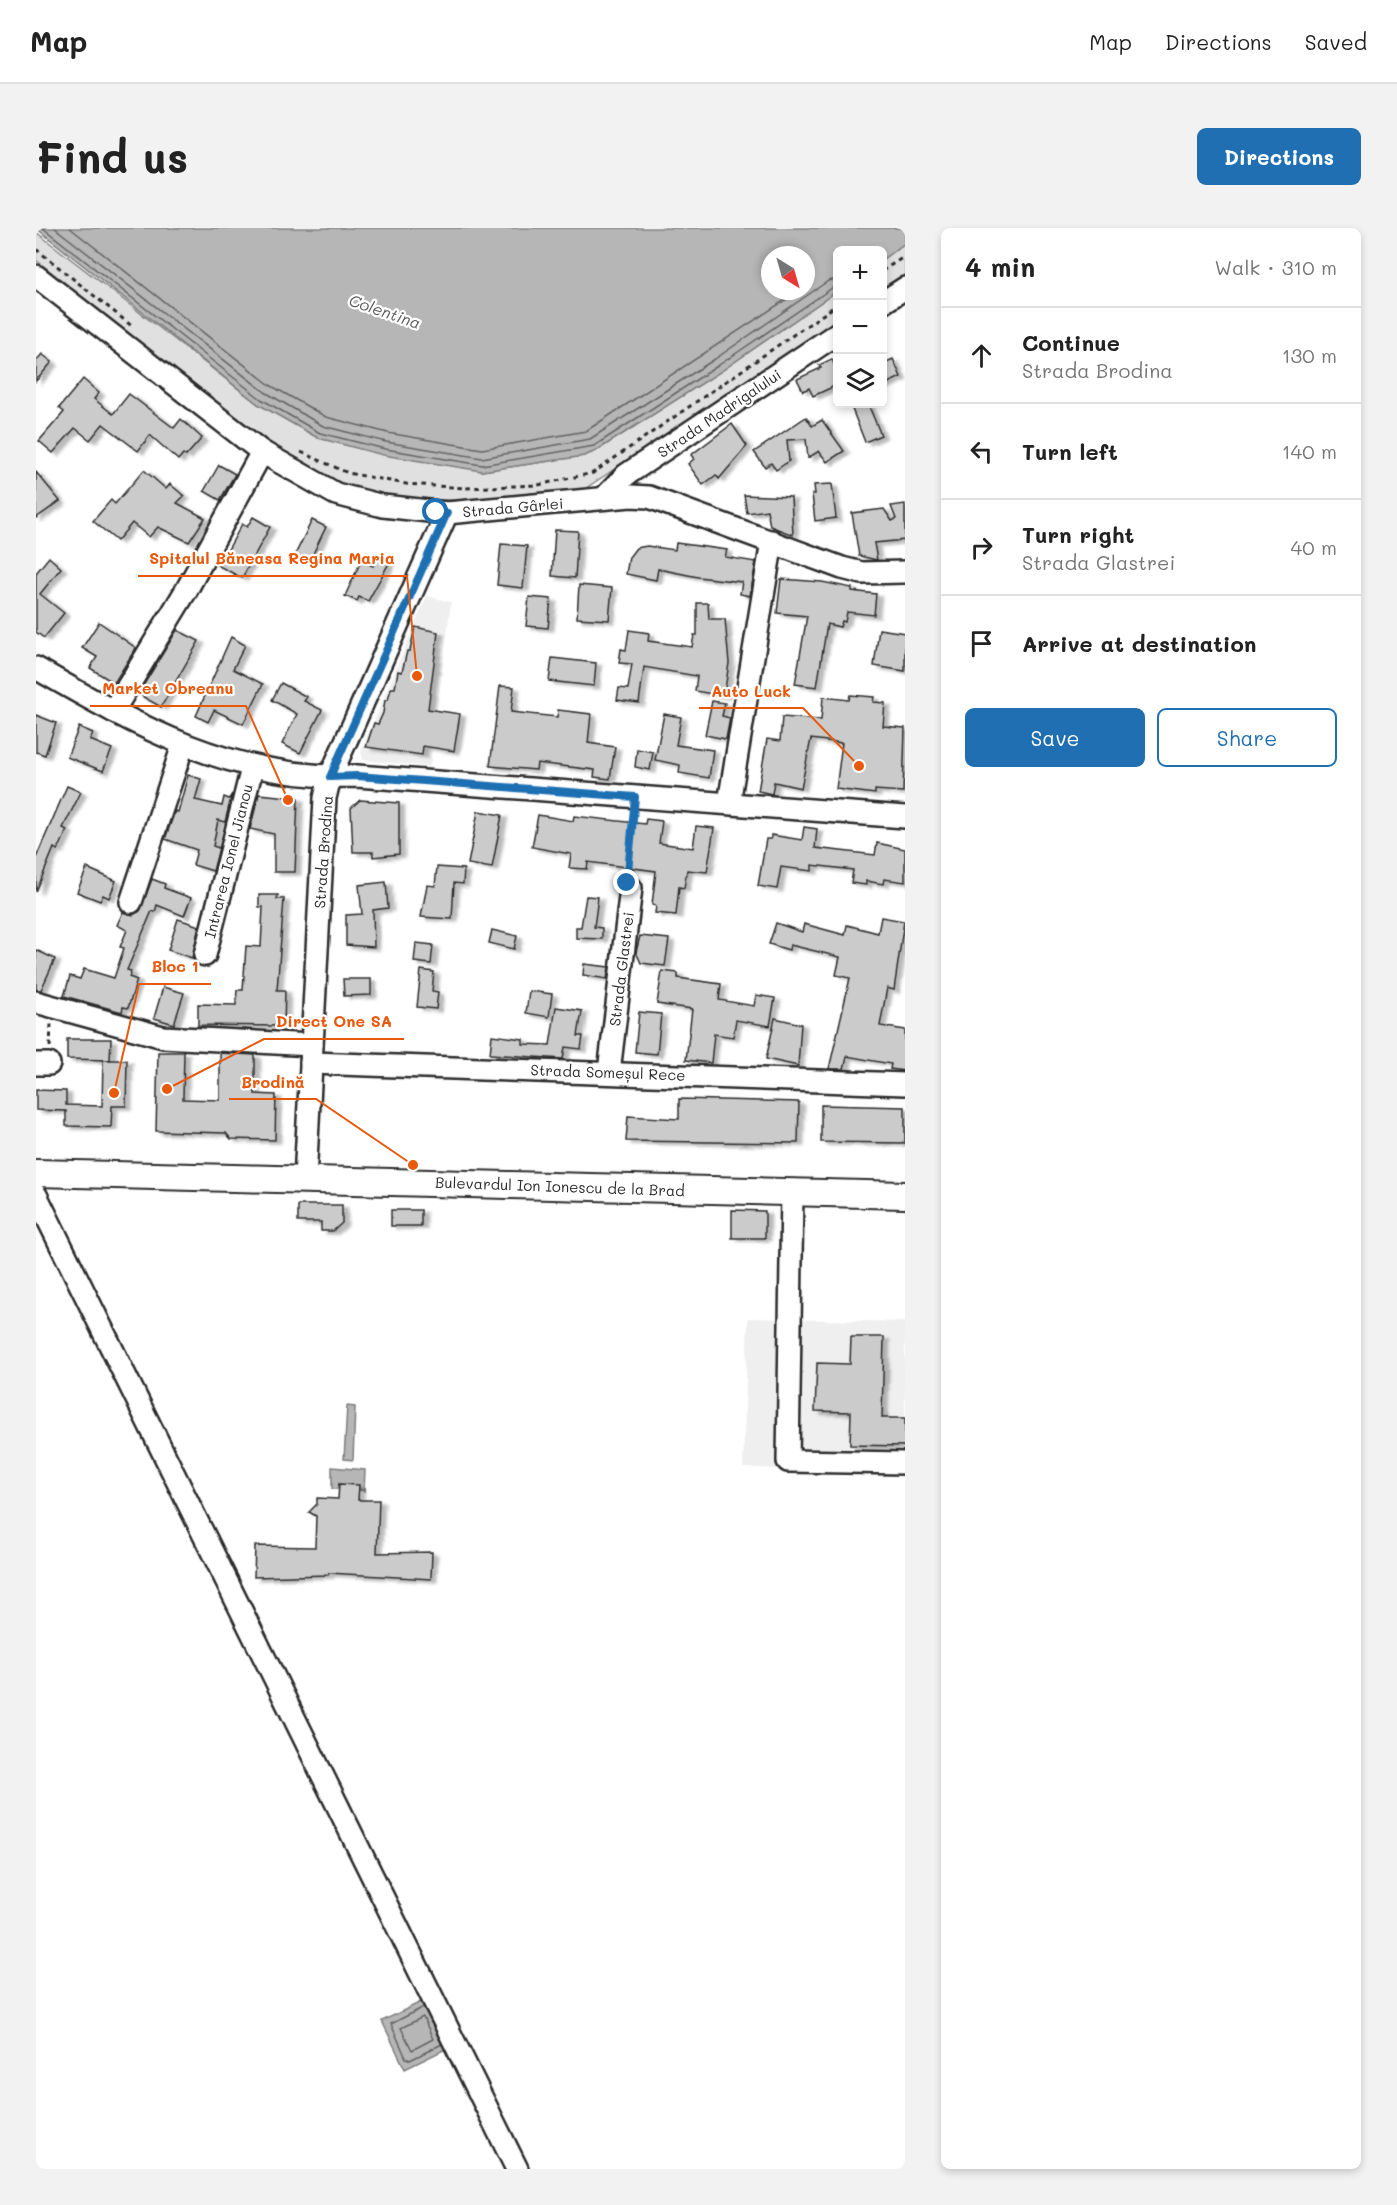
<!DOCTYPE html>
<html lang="en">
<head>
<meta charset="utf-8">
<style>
  body { margin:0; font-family:Mali,sans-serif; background:#f2f2f2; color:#222 }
  .controls { position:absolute; right:18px; top:18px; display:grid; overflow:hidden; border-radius:9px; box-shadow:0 3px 9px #0003 }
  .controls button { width:54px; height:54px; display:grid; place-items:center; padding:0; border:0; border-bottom:2px solid #e0e0e0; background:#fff; color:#222; font:30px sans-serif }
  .compass { position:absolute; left:725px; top:18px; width:54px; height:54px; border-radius:50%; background:#fff; box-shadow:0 3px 9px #0003; rotate:143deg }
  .stop { position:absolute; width:18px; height:18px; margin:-14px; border:4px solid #1f6fb2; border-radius:50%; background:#fff }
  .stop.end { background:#1f6fb2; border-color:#fff; box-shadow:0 2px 6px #0008 }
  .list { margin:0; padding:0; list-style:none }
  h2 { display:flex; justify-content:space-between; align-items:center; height:78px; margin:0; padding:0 24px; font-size:26px }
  h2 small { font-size:20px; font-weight:400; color:#767676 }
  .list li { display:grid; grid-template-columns:39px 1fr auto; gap:18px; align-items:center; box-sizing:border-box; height:96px; padding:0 24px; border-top:2px solid #e0e0e0 }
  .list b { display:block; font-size:22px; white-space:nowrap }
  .list p { margin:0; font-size:20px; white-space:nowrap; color:#767676 }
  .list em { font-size:20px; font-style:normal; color:#767676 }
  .actions { display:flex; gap:12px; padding:18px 24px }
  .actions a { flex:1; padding:14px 0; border:2px solid #1f6fb2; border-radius:9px; text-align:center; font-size:21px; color:#1f6fb2 }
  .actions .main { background:#1f6fb2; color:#fff }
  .icon { flex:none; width:33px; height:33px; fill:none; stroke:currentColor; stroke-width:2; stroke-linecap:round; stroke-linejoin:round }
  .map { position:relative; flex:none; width:869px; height:1941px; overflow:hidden; border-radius:9px }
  header { display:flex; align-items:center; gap:36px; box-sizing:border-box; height:84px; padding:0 30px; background:#fff; border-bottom:2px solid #e0e0e0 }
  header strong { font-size:28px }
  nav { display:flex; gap:33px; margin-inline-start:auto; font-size:21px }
  .intro { display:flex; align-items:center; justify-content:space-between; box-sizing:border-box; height:144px; padding:0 36px }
  h1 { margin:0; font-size:42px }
  .button { padding:15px 27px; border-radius:9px; background:#1f6fb2; color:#fff; font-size:21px; font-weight:700 }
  main { display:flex; gap:36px; padding:0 36px }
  aside { flex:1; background:#fff; border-radius:9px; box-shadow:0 3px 9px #0003 }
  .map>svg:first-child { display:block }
  .built { fill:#efefef }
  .green { fill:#e0e0e0; stroke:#868686; stroke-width:1.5 }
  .water { fill:#b6b6b6; stroke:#7e7e7e; stroke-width:1.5; fill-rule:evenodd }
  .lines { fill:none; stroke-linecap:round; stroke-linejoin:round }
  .shore { stroke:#636363; stroke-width:1.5 }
  .building { fill:#cbcbcb; stroke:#2b2b2b; stroke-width:1.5; filter:url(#shadow) }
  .minor-casing { stroke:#2b2b2b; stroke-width:26 }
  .major-casing { stroke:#2b2b2b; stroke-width:30 }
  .path { stroke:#2b2b2b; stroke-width:3; stroke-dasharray:4.5 4.5; stroke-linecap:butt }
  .minor { stroke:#fff; stroke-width:21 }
  .major { stroke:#fff; stroke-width:26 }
  .route { stroke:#1f6fb2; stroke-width:8 }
  .labels { text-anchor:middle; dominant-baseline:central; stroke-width:4.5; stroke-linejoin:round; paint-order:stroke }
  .street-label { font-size:15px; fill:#2b2b2b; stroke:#fff }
  .water-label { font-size:16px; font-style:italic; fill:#5c5c5c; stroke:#fff }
  .leader { fill:none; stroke:#e8590c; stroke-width:2 }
  .callout-dot { fill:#e8590c; stroke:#fff; stroke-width:2 }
  .callout-label { font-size:16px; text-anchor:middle; font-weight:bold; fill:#e8590c; stroke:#fff; stroke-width:4.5; stroke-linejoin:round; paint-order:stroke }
</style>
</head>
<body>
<header>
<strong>Map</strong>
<nav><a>Map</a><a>Directions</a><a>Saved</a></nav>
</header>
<div class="intro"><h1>Find us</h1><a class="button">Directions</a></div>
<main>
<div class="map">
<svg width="869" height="1941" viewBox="0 0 869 1941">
  <defs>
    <filter id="shadow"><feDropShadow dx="5.5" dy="3" stdDeviation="1.5" flood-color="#0004"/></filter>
  </defs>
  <rect width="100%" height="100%" fill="#fff"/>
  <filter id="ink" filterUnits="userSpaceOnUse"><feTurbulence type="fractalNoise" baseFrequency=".0167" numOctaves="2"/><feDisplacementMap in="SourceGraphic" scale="12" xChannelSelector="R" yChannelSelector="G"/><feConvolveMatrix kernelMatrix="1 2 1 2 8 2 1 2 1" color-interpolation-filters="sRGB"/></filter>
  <g filter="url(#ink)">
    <g class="built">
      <polygon points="391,368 415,374 394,539 327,532 325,523"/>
      <polygon points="712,1090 869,1094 869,1243 707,1240"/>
    </g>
    <g class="green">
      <polygon points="0,4 222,176 282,210 446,243 548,228 560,223 687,142 801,63 801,93 547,262 441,272 366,272 334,267 294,251 233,219 0,32"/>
      <polygon points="869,15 869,47 847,62 846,31"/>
    </g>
    <g class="water">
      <path d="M0,0h869v15l-22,16 -1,-9h-44l-1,41 -114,79 -127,81 -12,5 -102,15 -99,-16 -65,-17 -60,-34zM734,27h36v36h-36z"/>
      <polygon points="311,1178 319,1179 317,1232 308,1231"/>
      <polygon points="296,1239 329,1242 328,1263 303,1256 302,1261 296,1261"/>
      <polygon points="393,1770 416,1818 369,1841 346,1793"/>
    </g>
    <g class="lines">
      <g class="shore">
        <polyline points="7,0 225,171 284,205 349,221 446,237 558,218 683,137 796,60 802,59"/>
        <polyline points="19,0 229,164 287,198 350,214 446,230 554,211 679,131 792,53 802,51"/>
        <polyline points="34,0 234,157 290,189 352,205 446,221 550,203 763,63"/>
        <polyline points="388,1779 355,1796 370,1830 374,1832 406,1816"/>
        <polygon points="387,1789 397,1811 376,1822 365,1800"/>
      </g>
    </g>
    <g class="building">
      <polygon points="6,126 16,134 0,153 0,133"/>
      <polygon points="796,131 801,143 801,157 777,168 773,160 767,163 761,151 785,140 783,137"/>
      <polygon points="857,131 865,149 846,158 846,136"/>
      <polygon points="47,151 63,165 58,171 77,186 93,166 138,200 145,191 166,210 150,228 147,226 142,232 114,207 102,223 67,196 54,212 39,200 17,225 3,213 28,184 23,180"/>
      <polygon points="814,176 832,176 845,207 829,214"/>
      <polygon points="770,189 776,198 786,192 808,223 791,234 783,223 772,230 770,211 751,212 753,233 740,242 735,235 729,239 718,224"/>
      <polygon points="696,196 711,218 683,251 680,247 667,257 652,236 658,231 655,227"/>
      <polygon points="183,237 199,246 184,272 168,263"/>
      <polygon points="108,242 130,261 134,256 148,268 141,275 169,290 153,314 122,299 113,309 96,295 81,313 57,293 75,272 79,276"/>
      <polygon points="0,244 24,273 0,290"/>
      <polygon points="796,256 800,290 779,293 776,266 779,266 778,257"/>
      <polygon points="708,267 755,269 757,307 734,298 731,282 711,285"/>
      <polygon points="869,276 869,312 838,315 841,332 823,328 816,285 848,281 856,293 860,291 855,278"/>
      <polygon points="217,289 234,299 206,350 179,336 185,325 189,327 206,296 211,299"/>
      <polygon points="276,292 290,299 273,334 259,327"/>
      <polygon points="519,302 542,303 539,350 516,348"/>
      <polygon points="640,315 691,322 689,329 720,334 714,368 704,366 706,354 662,349 622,341 620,352 590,346 593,329 600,320 611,318 639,322"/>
      <polygon points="465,316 491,318 487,360 461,357"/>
      <polygon points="13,329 25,340 4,366 28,385 8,410 0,404 0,345"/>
      <polygon points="341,330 353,335 332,373 323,369 321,373 309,368 325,333 337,338"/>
      <polygon points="745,351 786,354 816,360 816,363 840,366 838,387 811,384 809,394 806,393 804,399 791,396 781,459 759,456 771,388 741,385"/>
      <polygon points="543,357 576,360 573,392 541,390"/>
      <polygon points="493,369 515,371 512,400 490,398"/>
      <polygon points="661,375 672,375 673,391 689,391 693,435 688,468 659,463 661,448 608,439 603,475 581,472 583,460 592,461 596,436 583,435 585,421 590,422 593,402 613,405 612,413 656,419 658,407 661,407"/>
      <polygon points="63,394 100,420 78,455 54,440 61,429 46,420"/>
      <polygon points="379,399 402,404 392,481 424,486 418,523 387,518 386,527 330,519 338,495 342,496 347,485 349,472 352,472 355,460 359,460 362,443 366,444 371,423 374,423"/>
      <polygon points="843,401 869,405 869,443 838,438"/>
      <polygon points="141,402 163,413 125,479 102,466"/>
      <polygon points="195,409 209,417 197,441 227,456 207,496 178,482 172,494 160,488"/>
      <polygon points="516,430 560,435 558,458 513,453"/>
      <polygon points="245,455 271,469 268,473 286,482 264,525 246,516 261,486 236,472"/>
      <polygon points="464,458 478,459 475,484 521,489 522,482 555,486 552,515 579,519 574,551 558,549 559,542 501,535 500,542 454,538"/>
      <polygon points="814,467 838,469 837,474 849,475 847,498 869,500 867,564 839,562 839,566 800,561 806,515 775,511 765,560 738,554 736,566 722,563 731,511 744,513 746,489 785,492 787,469 813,472"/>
      <polygon points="676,473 689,475 686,488 694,490 690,511 669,507"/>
      <polygon points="628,486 645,489 640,517 677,522 673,550 643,545 644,537 619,532"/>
      <polygon points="0,487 20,495 9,527 0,524"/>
      <polygon points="43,499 57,505 54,512 76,521 67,543 31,529"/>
      <polygon points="601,521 617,524 614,542 599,539"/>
      <polygon points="152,547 165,551 159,572 186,578 188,569 193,571 196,566 189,594 182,592 177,618 183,620 177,643 157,637 161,622 129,611 139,583 142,584"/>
      <polygon points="31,558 45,564 27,600 31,602 25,616 21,622 18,620 0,664 0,630"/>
      <polygon points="223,566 262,570 259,644 238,644 238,606 214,601"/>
      <polygon points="324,572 363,575 363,626 337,629 337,624 317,624 315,580"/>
      <polygon points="442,583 466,587 456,640 432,636"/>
      <polygon points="502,587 537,593 538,588 609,596 610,591 626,593 623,615 657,620 660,598 678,600 671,644 651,642 648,660 643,659 640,687 619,685 620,678 616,677 620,643 552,634 551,641 533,640 535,626 496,619"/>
      <polygon points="768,599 781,601 779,620 839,627 841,615 869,621 869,654 848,651 847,656 830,653 830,657 815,655 817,642 776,637 776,643 745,639 741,661 722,658 730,611 735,611 735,607 766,612"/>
      <polygon points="401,639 428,641 427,656 418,655 416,691 385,689 391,657 399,658"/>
      <polygon points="51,640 80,653 73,670 67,667 64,673 41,664"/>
      <polygon points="116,651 129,656 128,660 155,670 148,688 121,677 119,684 116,683 91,742 95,743 93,749 101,752 92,780 87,779 86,784 28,768 34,748 44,751 48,741 78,750 88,720 84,719 91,702 81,697 87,684 97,687 104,683"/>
      <polygon points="350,654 352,680 337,682 338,719 310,717 310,687 326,686 323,657"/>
      <polygon points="223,667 242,667 241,671 248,671 241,762 249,762 248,798 162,797 162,776 200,777 201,762 207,762 210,718 225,719 227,679 223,679"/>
      <polygon points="550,668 562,669 558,699 566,700 566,711 540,710 540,699 545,699"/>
      <polygon points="845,689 868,693 858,762 851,760 844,798 869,802 869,843 854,841 855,836 811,828 808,841 793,841 814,750 800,747 804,729 754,717 753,722 733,716 740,695 766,704 768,696 809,707 811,697 842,705"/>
      <polygon points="142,691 163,698 156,730 132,722"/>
      <polygon points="456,702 481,708 478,721 453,715"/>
      <polygon points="604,708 633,711 629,738 605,735 600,724"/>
      <polygon points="380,715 397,717 395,736 378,734"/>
      <polygon points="0,722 19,731 5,762 0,762"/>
      <polygon points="548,736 573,739 571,751 547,747"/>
      <polygon points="385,742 398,744 396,763 402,764 400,781 381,779"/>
      <polygon points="626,743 642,745 642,750 685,756 683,772 718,778 720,767 739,770 734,798 700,792 697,809 678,806 675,835 650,832 656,781 621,776"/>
      <polygon points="307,751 335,751 335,767 308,768"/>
      <polygon points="127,759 148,765 138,796 118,790"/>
      <polygon points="493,763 516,766 513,789 490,785"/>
      <polygon points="520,779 546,783 542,808 547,808 545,821 529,819 527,831 454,826 456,807 487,811 487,816 514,817"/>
      <polygon points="603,784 625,786 621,826 599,824"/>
      <polygon points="739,790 765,796 762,838 730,831"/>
      <polygon points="31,811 75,811 74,832 31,831"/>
      <polygon points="122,824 148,824 147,871 184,872 184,825 219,827 219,866 240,867 239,912 195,911 190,905 120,903"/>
      <polygon points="67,832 91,832 90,878 76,878 75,899 30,898 30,883 0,882 0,862 30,863 30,877 66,878"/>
      <polygon points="643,871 763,874 762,915 590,913 592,888 643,891"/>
      <polygon points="785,877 869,879 869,915 785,914"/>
      <polygon points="262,977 306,977 306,995 297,1003 285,1003 285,994 262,994"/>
      <rect x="355" y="982" width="30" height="16"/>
      <polygon points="696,982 729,983 729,1010 696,1010"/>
      <polygon points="815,1109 848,1109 846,1190 869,1190 869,1218 814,1217 815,1184 779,1183 781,1135 814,1136"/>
      <polygon points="303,1256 323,1257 322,1272 343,1272 341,1325 396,1324 395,1351 293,1345 292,1347 218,1349 219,1318 279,1319 280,1288 273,1284 281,1276 281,1270 302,1271"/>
    </g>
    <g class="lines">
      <defs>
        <g id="minor">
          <polyline points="0,48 226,224 300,266 347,278 411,285 595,268 613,269 806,340 826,345 869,344"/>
          <polyline points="846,75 869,60"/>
          <polyline points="568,270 590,247 802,105"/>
          <path d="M0,440c102,59 199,113 321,108l548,41"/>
          <polyline points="77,483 151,361 226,224"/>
          <polyline points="693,575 736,313"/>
          <polyline points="95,674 147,517"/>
          <polyline points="169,727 216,540"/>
          <polyline points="0,774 127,809 276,817"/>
          <polyline points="275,835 869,856"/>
          <polyline points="0,836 13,836"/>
          <polyline points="573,844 595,660"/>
          <polyline points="269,952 289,570 294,549 411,285"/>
          <polyline points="756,964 752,1233 869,1235"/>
          <polyline points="0,967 481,1941"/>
        </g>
        <polyline id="major" points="0,945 869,967"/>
      </defs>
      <use href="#minor" class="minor-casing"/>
      <use href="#major" class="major-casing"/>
      <g class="path">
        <polyline points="0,21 97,99"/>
        <polyline points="846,43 869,28"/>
        <polyline points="265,224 312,245 370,256 430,260 502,257 557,245 802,76"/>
        <polyline points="592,645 597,585"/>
        <polyline points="14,819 15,796"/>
      </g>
      <use href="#minor" class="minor"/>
      <use href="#major" class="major"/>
    </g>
  </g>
  <g class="lines" filter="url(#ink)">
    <polyline class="route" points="400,284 411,285 294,549 321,548 599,569 591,655"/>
  </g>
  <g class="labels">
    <g class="street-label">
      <text transform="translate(683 185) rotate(-34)">Strada Madrigalului</text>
      <text transform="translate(477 279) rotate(-5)">Strada Gârlei</text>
      <text transform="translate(287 624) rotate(-86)">Strada Brodina</text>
      <text transform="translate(192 633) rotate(-76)">Intrarea Ionel Jianou</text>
      <text transform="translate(585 741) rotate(-83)">Strada Glastrei</text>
      <text transform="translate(572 844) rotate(2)">Strada Someșul Rece</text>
      <text transform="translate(524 958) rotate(2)">Bulevardul Ion Ionescu de la Brad</text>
    </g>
    <g class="water-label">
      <text transform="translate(349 83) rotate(19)">Colentina</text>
    </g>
  </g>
  <path class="leader" d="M381 448L371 348H102M252 572L210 478H54M823 538L767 480H663M78 865L103 756H175M131 861L228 811H368M377 937L280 871H193"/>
  <g class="callout-dot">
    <circle cx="381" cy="448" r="6"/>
    <circle cx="252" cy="572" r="6"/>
    <circle cx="823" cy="538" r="6"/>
    <circle cx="78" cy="865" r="6"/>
    <circle cx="131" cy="861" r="6"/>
    <circle cx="377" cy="937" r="6"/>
  </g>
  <g class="callout-label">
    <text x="236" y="336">Spitalul Băneasa Regina Maria</text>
    <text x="132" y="466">Market Obreanu</text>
    <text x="715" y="469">Auto Luck</text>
    <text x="139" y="744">Bloc 1</text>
    <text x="298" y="799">Direct One SA</text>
    <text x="237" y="860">Brodină</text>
  </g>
</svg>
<div class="controls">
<button>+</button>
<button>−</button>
<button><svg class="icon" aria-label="layers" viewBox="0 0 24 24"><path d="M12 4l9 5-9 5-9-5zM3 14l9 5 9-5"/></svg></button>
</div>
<svg class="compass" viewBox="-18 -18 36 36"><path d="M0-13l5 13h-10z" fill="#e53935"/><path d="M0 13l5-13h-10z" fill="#767676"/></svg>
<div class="stop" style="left:400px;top:284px"></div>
<div class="stop end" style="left:591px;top:655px"></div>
</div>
<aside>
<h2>4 min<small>Walk · 310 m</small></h2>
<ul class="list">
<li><svg class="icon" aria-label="ahead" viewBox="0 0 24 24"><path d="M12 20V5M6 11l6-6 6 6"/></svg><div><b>Continue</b><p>Strada Brodina</p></div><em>130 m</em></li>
<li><svg class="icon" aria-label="left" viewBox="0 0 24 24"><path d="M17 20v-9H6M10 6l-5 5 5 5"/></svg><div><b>Turn left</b></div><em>140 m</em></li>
<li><svg class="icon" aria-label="right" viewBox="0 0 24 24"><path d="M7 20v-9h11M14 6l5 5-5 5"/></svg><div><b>Turn right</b><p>Strada Glastrei</p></div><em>40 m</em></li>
<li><svg class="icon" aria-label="arrive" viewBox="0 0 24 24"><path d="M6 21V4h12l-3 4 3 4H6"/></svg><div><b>Arrive at destination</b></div></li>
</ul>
<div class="actions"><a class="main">Save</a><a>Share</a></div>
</aside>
</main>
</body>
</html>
